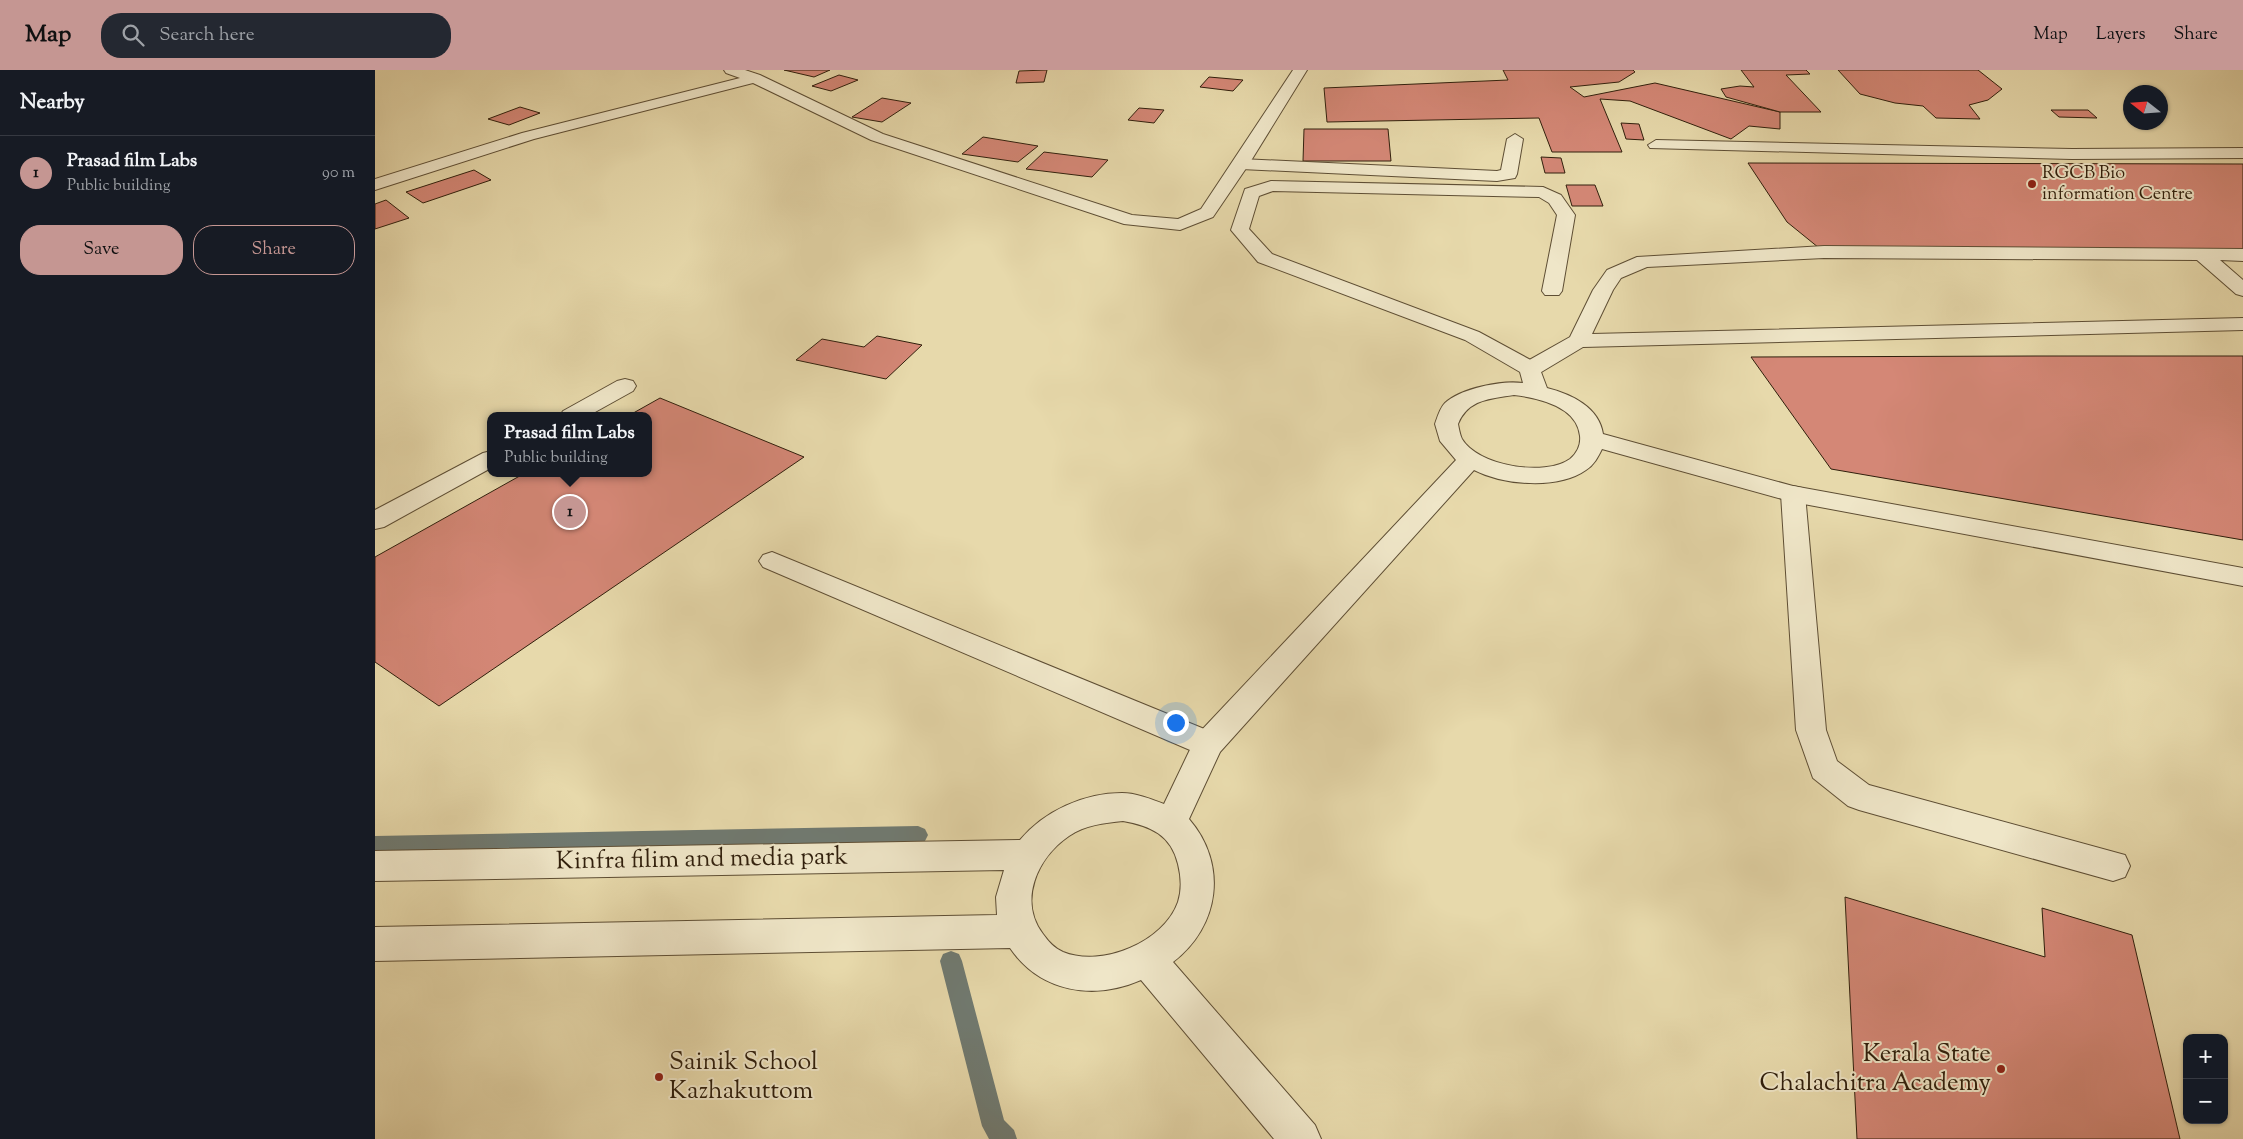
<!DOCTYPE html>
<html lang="en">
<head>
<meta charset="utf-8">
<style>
  body { margin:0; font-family:"Sorts Mill Goudy",serif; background:#242831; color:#f1f3f6 }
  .controls { position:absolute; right:15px; bottom:15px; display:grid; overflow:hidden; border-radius:10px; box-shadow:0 1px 4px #0004 }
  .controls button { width:45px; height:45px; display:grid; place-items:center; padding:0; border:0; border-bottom:1px solid #363941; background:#171b24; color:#f1f3f6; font:25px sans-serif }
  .compass { position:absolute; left:1748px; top:15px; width:45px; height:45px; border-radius:50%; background:#171b24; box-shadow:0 1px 4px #0004; rotate:287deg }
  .you { position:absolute; left:800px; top:652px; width:18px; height:18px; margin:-12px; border:4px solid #fff; border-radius:50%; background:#1a73e8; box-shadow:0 0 0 8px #1a73e833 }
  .badge { display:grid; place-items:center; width:32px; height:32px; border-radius:50%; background:#c59692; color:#111; font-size:16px; font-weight:700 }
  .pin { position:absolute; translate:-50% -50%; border:2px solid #fff; box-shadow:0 1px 5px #0006 }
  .popup { position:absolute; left:112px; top:342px; width:165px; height:65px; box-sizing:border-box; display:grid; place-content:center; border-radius:10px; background:#171b24; filter:drop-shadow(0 1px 4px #0005); font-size:16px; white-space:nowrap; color:#9ea1a6 }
  .popup b { font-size:19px; color:#f1f3f6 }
  .popup::after { content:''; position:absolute; left:50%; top:100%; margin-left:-10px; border:10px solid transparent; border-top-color:#171b24 }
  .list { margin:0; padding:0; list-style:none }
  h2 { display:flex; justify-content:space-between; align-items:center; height:65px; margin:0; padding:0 20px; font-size:21px }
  h2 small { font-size:16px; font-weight:400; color:#9ea1a6 }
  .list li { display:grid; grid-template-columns:32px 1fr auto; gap:15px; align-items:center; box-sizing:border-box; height:75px; padding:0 20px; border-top:1px solid #363941 }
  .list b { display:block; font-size:19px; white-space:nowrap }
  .list p { margin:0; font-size:16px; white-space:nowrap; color:#9ea1a6 }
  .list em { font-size:16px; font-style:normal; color:#9ea1a6 }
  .actions { display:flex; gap:10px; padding:15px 20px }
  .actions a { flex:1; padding:11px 0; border:1px solid #c59692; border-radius:20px; text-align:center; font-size:18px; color:#c59692 }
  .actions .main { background:#c59692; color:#111 }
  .icon { flex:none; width:28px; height:28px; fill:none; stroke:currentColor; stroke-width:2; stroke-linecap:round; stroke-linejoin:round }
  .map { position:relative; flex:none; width:1868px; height:1069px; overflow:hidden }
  header { display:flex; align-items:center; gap:30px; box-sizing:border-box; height:70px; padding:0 25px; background:#c59692; color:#111 }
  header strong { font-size:24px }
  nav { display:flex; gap:28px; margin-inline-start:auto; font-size:18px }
  .search { width:350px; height:45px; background:#242831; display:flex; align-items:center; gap:12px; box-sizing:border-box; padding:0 18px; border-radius:20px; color:#9ea1a6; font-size:19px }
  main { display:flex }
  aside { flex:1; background:#171b24 }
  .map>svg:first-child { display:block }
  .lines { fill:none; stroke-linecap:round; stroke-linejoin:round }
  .stream { fill:#707a71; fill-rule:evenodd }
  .building { fill:#d48776; stroke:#301f0c }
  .service-casing { stroke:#5e4e34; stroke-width:2 }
  .minor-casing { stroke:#5e4e34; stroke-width:2 }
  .service { fill:#efe6c8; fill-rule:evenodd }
  .minor { fill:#efe6c8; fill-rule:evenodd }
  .poi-dot { fill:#8f2418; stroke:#efe6c8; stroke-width:2 }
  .labels { text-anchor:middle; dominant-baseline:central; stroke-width:4; stroke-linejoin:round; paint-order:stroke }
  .far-poi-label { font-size:18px; fill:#301f0c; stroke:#efe6c8; text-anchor:start }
  .near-street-label { font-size:25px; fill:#301f0c; stroke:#efe6c8 }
  .near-poi-label { font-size:25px; fill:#301f0c; stroke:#efe6c8; text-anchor:end }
</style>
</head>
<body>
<header>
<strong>Map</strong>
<div class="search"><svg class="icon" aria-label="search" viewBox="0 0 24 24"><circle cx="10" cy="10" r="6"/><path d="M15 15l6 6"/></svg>Search here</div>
<nav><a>Map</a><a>Layers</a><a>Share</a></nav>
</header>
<main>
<aside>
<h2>Nearby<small></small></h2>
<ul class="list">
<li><span class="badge">1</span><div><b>Prasad film Labs</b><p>Public building</p></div><em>90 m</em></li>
</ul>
<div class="actions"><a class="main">Save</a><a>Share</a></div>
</aside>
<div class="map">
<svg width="1868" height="1069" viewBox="0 0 1868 1069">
  <rect width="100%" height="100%" fill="#e7d9ab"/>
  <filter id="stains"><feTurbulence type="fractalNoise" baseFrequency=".004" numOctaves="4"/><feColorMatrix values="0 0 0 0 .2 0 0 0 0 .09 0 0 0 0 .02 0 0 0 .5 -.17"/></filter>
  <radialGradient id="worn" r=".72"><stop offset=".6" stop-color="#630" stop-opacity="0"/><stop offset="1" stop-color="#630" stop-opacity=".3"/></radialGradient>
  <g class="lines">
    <g class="stream">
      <polygon points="543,756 550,759 553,765 550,771 543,774 0,784 0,766"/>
      <polygon points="576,881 584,884 587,891 629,1050 639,1060 642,1069 614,1069 607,1056 565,891 568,884"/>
    </g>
  </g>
  <g class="building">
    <polygon points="409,0 455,0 439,7"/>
    <polygon points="672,0 669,12 641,13 644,1"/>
    <polygon points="1128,0 1258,0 1260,2 1244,12 1195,17 1209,27 1280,13 1405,42 1405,59 1374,56 1356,69 1255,31 1225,29 1247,82 1177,82 1164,48 952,52 949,18 1133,10"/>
    <polygon points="1366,0 1431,0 1435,4 1411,5 1446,42 1405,42 1351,27 1346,19 1365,16 1379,17"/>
    <polygon points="1463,0 1603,0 1627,19 1613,30 1594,35 1605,49 1561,48 1548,36 1520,33 1485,24"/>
    <polygon points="464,5 483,10 456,21 437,16"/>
    <polygon points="834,7 868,10 858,21 825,17"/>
    <polygon points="507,28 536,33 507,52 477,47"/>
    <polygon points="145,37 165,43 134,55 113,49"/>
    <polygon points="764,38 789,40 779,53 753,50"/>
    <polygon points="1676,40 1713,40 1722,48 1684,47"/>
    <polygon points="1246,53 1264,54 1269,70 1251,69"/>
    <polygon points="929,59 1013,59 1016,91 928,91"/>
    <polygon points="608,67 663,76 643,92 587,84"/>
    <polygon points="669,82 733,90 717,107 651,99"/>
    <polygon points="1166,87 1186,88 1190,103 1170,103"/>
    <polygon points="1373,93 1868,94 1868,185 1449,182 1412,152"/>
    <polygon points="99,100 116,110 48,133 31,122"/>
    <polygon points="1191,115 1220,115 1228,136 1197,136"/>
    <polygon points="11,130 34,148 0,159 0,134"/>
    <polygon points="502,266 547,275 511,309 421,290 447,269 489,277"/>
    <polygon points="1661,286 1868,286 1868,470 1456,399 1376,287"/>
    <polygon points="285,328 429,387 64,636 0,592 0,487 150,403 274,403 274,346 253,346"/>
    <polygon points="1470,827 1670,887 1667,838 1757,865 1805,1069 1482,1069"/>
  </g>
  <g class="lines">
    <defs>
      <g id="service">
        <polygon points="1140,64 1148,69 1142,104 1140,108 1122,111 866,99 860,97 858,94 860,91 866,89 1122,101 1126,100 1132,69"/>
        <polygon points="1281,70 1697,79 1868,78 1868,88 1697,89 1275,78 1273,75"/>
        <polygon points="1449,176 1868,179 1868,191 1845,190 1868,210 1868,226 1861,224 1822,190 1449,188 1272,197 1246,208 1238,220 1217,264 1868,248 1868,260 1208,277 1163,304 1155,305 1147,304 1144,299 1147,294 1195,267 1218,220 1232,200 1262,187"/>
        <polygon points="250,309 258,311 261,316 258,321 213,346 185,346 188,341 242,311"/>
        <polygon points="116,381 116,398 9,457 0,459 0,440 108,383"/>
        <polygon points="1418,416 1427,418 1430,424 1451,660 1462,691 1494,715 1750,785 1755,796 1750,807 1738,811 1484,740 1473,736 1438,708 1421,660 1406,424 1409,418"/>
        <polygon points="397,482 844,665 848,674 844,683 833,687 822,683 388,497 384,491 388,485"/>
      </g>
      <g id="minor">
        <polygon points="349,0 370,0 385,5 508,64 757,145 803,149 826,139 918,0 932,0 874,94 838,147 805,160 749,154 496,70 378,13 159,69 0,120 0,109 147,63 365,8 351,3"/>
        <path d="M896,111l272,6 18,8 14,20 -13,76 -3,4h-14l-3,-4 15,-76 -8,-12 -10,-6 -266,-6 -14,5 -10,33 23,25 207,78 59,32 9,24c24,6 52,19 56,46l190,52 450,82v18l-450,-84 -191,-53c-4,8 -8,16 -16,21 -28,20 -83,15 -112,0l-254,282 -31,67c39,45 31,107 -16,143l142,163 6,14h-47l-133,-159c-48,21 -101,12 -131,-32l-635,13v-34l622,-12 -1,-18 8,-27 -629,11v-30l645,-11c24,-29 64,-47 102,-47 14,0 29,6 42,11l33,-69 259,-275 -16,-19 -5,-17c2,-6 5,-16 10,-21 16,-15 58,-23 78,-20l-3,-11 -55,-32 -207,-78 -27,-32 14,-41zM1139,325c24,3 63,11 66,41 1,9 -3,17 -10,23 -25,18 -92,7 -108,-20 -2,-4 -3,-10 -4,-15 10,-25 32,-25 56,-29zM748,751c28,5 48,14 55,43 3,12 4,26 0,38 -14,40 -76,66 -115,50 -9,-4 -15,-11 -20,-18 -25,-33 -6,-76 26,-98 16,-11 35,-13 54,-15z"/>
      </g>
    </defs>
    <use href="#service" class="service-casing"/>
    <use href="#minor" class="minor-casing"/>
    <use href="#service" class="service"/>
    <use href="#minor" class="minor"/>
  </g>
  <g class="poi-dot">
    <circle cx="1657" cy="114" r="5"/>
    <circle cx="1626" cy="999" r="5"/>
    <circle cx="284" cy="1007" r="5"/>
  </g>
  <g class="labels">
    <g class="far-poi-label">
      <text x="1667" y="104">RGCB Bio<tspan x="1667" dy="21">information Centre</tspan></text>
    </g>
    <g class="near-street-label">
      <text transform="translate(327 790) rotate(-1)">Kinfra filim and media park</text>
    </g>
    <g class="near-poi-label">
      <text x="1616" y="985">Kerala State<tspan x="1616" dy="29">Chalachitra Academy</tspan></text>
      <text x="294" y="993" text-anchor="start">Sainik School<tspan x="294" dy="29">Kazhakuttom</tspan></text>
    </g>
  </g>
  <rect width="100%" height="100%" filter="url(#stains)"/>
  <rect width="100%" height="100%" fill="url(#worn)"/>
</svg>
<div class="controls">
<button>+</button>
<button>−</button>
</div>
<svg class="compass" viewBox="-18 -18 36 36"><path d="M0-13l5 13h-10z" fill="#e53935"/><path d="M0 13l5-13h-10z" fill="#9ea1a6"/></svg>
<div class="you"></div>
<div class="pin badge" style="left:195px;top:442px">1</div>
<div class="popup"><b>Prasad film Labs</b>Public building</div>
</div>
</main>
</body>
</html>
